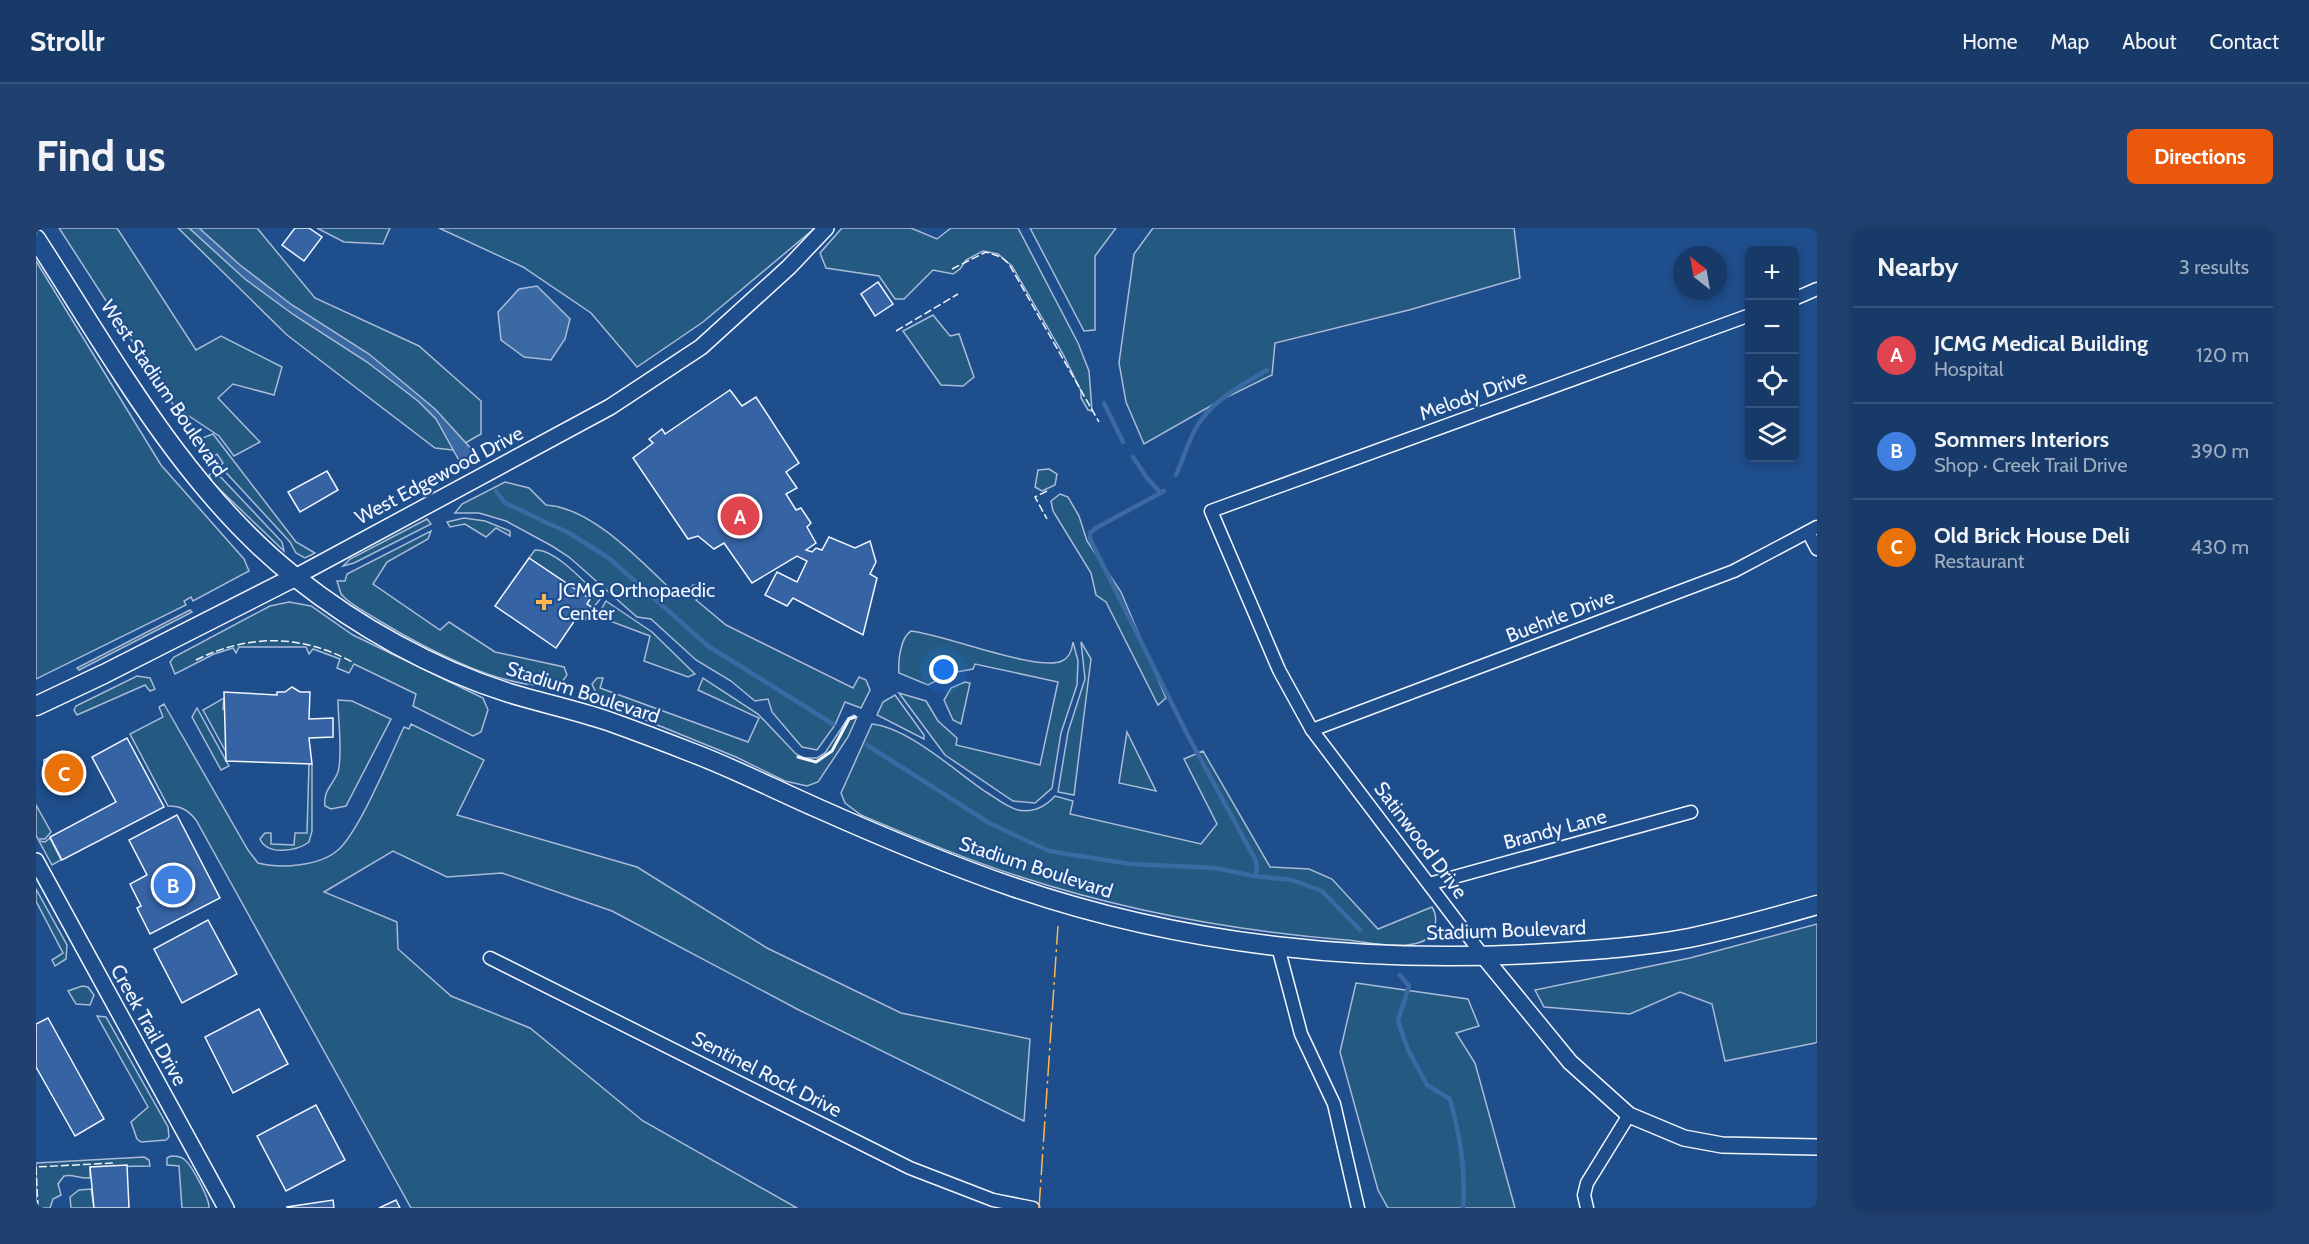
<!DOCTYPE html>
<html lang="en">
<head>
<meta charset="utf-8">
<style>
  body { margin:0; font-family:Cabin,sans-serif; background:#20416f; color:#f1f3f6 }
  .controls { position:absolute; right:18px; top:18px; display:grid; overflow:hidden; border-radius:9px; box-shadow:0 3px 9px #0003 }
  .controls button { width:54px; height:54px; display:grid; place-items:center; padding:0; border:0; border-bottom:2px solid #36547d; background:#173a69; color:#f1f3f6; font:30px sans-serif }
  .compass { position:absolute; left:1637px; top:18px; width:54px; height:54px; border-radius:50%; background:#173a69; box-shadow:0 3px 9px #0003; rotate:329deg }
  .you { position:absolute; left:908px; top:442px; width:21px; height:21px; margin:-15px; border:4px solid #fff; border-radius:50%; background:#1a73e8; box-shadow:0 0 0 9px #1a73e833 }
  .badge { display:grid; place-items:center; width:39px; height:39px; border-radius:50%; background:#ea580c; color:#fff; font-size:20px; font-weight:700 }
  .pin { position:absolute; translate:-50% -50%; border:3px solid #fff; box-shadow:0 2px 6px #0006 }
  .list { margin:0; padding:0; list-style:none }
  h2 { display:flex; justify-content:space-between; align-items:center; height:78px; margin:0; padding:0 24px; font-size:26px }
  h2 small { font-size:20px; font-weight:400; color:#9eadc0 }
  .list li { display:grid; grid-template-columns:39px 1fr auto; gap:18px; align-items:center; box-sizing:border-box; height:96px; padding:0 24px; border-top:2px solid #36547d }
  .list b { display:block; font-size:22px; white-space:nowrap }
  .list p { margin:0; font-size:20px; white-space:nowrap; color:#9eadc0 }
  .list em { font-size:20px; font-style:normal; color:#9eadc0 }
  .icon { flex:none; width:33px; height:33px; fill:none; stroke:currentColor; stroke-width:2; stroke-linecap:round; stroke-linejoin:round }
  .map { position:relative; flex:none; width:1781px; height:980px; overflow:hidden; border-radius:9px }
  header { display:flex; align-items:center; gap:36px; box-sizing:border-box; height:84px; padding:0 30px; background:#173a69; border-bottom:2px solid #36547d }
  header strong { font-size:28px }
  nav { display:flex; gap:33px; margin-inline-start:auto; font-size:21px }
  .intro { display:flex; align-items:center; justify-content:space-between; box-sizing:border-box; height:144px; padding:0 36px }
  h1 { margin:0; font-size:42px }
  .button { padding:15px 27px; border-radius:9px; background:#ea580c; color:#fff; font-size:21px; font-weight:700 }
  main { display:flex; gap:36px; padding:0 36px }
  aside { flex:1; background:#173a69; border-radius:9px; box-shadow:0 3px 9px #0003 }
  .map>svg:first-child { display:block }
  .green { fill:#245a82; stroke:#a8bbd7; stroke-width:1.5 }
  .water { fill:#3b69a3; stroke:#a8bbd7; stroke-width:1.5 }
  .lines { fill:none; stroke-linecap:round; stroke-linejoin:round }
  .stream { stroke:#3b69a3; stroke-width:4.5 }
  .building { fill:#3563a3; stroke:#f2f6ff; stroke-width:1.5 }
  .minor-casing { stroke:#f2f6ff; stroke-width:15 }
  .tertiary-casing { stroke:#f2f6ff; stroke-width:18 }
  .secondary-casing { stroke:#f2f6ff; stroke-width:21 }
  .minor { stroke:#1f4e8c; stroke-width:12 }
  .tertiary { stroke:#1f4e8c; stroke-width:15 }
  .secondary { stroke:#1f4e8c; stroke-width:18 }
  .fence { stroke:#f2f6ff; stroke-width:1.5; stroke-dasharray:8 3; stroke-linecap:butt }
  .wall { stroke:#f2f6ff; stroke-width:3 }
  .power { stroke:#ffb74d; stroke-width:1.5; stroke-dasharray:21 4.5 3 4.5; stroke-linecap:butt }
  .poi-dot { fill:#ffb74d; stroke:#1f4e8c; stroke-width:2 }
  .labels { text-anchor:middle; dominant-baseline:central; stroke-width:4.5; stroke-linejoin:round; paint-order:stroke }
  .street-label { font-size:20px; fill:#f2f6ff; stroke:#1f4e8c }
  .poi-label { font-size:20px; fill:#f2f6ff; stroke:#1f4e8c; text-anchor:start }
</style>
</head>
<body>
<header>
<strong>Strollr</strong>
<nav><a>Home</a><a>Map</a><a>About</a><a>Contact</a></nav>
</header>
<div class="intro"><h1>Find us</h1><a class="button">Directions</a></div>
<main>
<div class="map">
<svg width="1781" height="980" viewBox="0 0 1781 980">
  <rect width="100%" height="100%" fill="#1f4e8c"/>
  <g class="green">
    <polygon points="23,0 81,0 160,122 185,108 246,139 238,167 197,156 182,170 224,214 198,228 183,208 138,178"/>
    <polygon points="142,0 221,0 279,70 383,118 445,173 445,206 417,222 399,220 251,107"/>
    <polygon points="281,0 354,0 347,16 308,14"/>
    <polygon points="403,0 779,0 667,94 601,139 555,85 487,39"/>
    <polygon points="806,0 875,0 901,11 915,0 982,0 1042,115 1053,143 1056,183 1052,182 1045,170 1045,163 1027,126 976,38 962,26 947,23 930,32 924,41 917,46 897,42 868,71 859,71 843,48 790,40 784,25"/>
    <polygon points="994,0 1080,0 1059,28 1059,102 1048,103"/>
    <polygon points="1117,0 1478,0 1484,50 1373,82 1239,115 1236,147 1187,171 1108,216 1090,174 1083,135 1098,26"/>
    <polygon points="0,33 125,237 208,331 213,343 157,373 155,369 148,373 150,377 0,451"/>
    <polygon points="897,87 914,108 923,106 938,149 927,158 905,157 867,103"/>
    <polygon points="177,206 260,314 279,325 269,330 260,325 254,314 184,238 187,235 181,226 177,229 164,211"/>
    <polygon points="1013,241 1021,246 1019,257 1006,263 999,259 1002,242"/>
    <polygon points="179,243 246,314 248,323 176,254 173,247"/>
    <path d="M469,254l24,6 17,17c49,3 99,61 134,93l13,-13 11,2v5l-8,8 30,25 127,63 6,-11 7,3 4,10 -9,18 -16,-6 -10,23 -18,25 -15,-3 -30,-35 -4,-13 -13,2 -24,-20 -35,-21 -45,-41 -14,-2 -68,-60 -17,-11 -46,-25 -27,-8h-24l7,-9z"/>
    <polygon points="1024,266 1032,269 1043,288 1051,313 1085,364 1130,470 1122,477 1070,374 1060,367 1055,345 1017,283 1015,273"/>
    <polygon points="428,290 449,293 474,303 474,308 460,300 450,309 429,296 414,299 411,294"/>
    <polygon points="391,291 395,296 318,335 307,338 314,331"/>
    <path d="M395,303l-3,8 -41,23 -14,22 67,46 9,-8 46,30 69,15 3,8 -5,7c-47,16 -143,-37 -184,-62 -12,-8 -28,-15 -37,-26l-4,-13h8l2,-7z"/>
    <path d="M499,322c21,-1 51,34 66,48l-8,10 -6,-4 3,-5 -61,-41z"/>
    <polygon points="570,373 616,404 659,446 652,449 608,433 614,408 566,390 565,382"/>
    <polygon points="253,374 275,378 317,407 447,470 452,482 445,504 437,508 377,478 380,466 318,436 313,445 301,440 304,431 277,421 273,426 270,419 203,419 200,425 197,420 178,426 139,446 134,434 138,429 234,378"/>
    <polygon points="154,382 156,384 43,442 41,440"/>
    <path d="M875,403c32,3 126,41 151,30 7,-3 10,-11 11,-19l5,19 -1,24 -16,48 -9,55 -17,15 -22,-2 -68,-46 -46,-62 27,8 12,20 19,17 -1,7 84,20 18,-83 -83,-18 -2,5 -22,4 -23,12 -29,-12c-1,-11 1,-35 12,-42z"/>
    <polygon points="1045,414 1055,431 1038,567 1022,564 1032,504 1049,451"/>
    <polygon points="101,448 114,450 119,461 114,463 109,457 41,487 38,482 40,478"/>
    <polygon points="561,450 567,450 564,460 712,514 723,490 662,462 667,450 722,486 760,526 768,530 781,530 789,525 812,490 818,487 821,489 812,509 782,554 771,558 749,553 700,529 575,478 562,469 556,456"/>
    <polygon points="929,454 934,455 925,496 917,492 908,472 915,460"/>
    <polygon points="859,467 888,507 888,511 841,487 847,474"/>
    <polygon points="188,470 187,481 190,482 190,524 167,482"/>
    <path d="M302,472l14,1 39,18 -45,87 -15,3 -6,-3c-2,-16 8,-21 13,-34 5,-17 0,-53 0,-72z"/>
    <path d="M128,476l84,146 10,13c23,6 62,3 80,-13 21,-18 52,-94 66,-123l5,2 2,-5 73,36 -27,55 180,52 130,81 134,65 129,26 -6,82 -227,-112 -185,-98 -110,-38 -55,4 -54,-26 -69,41 73,30 1,27 53,47 79,32 113,93 154,87h-386l-215,-388c-8,-10 -15,-14 -28,-14l-38,-72 33,-17 -4,-10z"/>
    <polygon points="161,480 193,538 185,542 156,489"/>
    <path d="M836,496c37,4 83,47 114,68 10,6 20,15 32,18 15,3 27,-3 37,-14l18,5 -3,13 131,30 16,-20 -33,-65 19,-8 67,116 39,2 23,10 46,50 54,-22c8,13 2,32 -14,36 -21,6 -50,-1 -72,-3 -110,-9 -220,-29 -325,-63 -54,-17 -108,-40 -160,-62l-16,-12 -4,-10z"/>
    <polygon points="1091,504 1120,563 1083,555"/>
    <path d="M273,536h3v67l-3,11c-12,9 -42,14 -49,-3l5,-6h6v11l23,1 1,-12h12z"/>
    <polygon points="0,577 15,604 9,611 2,611 0,607"/>
    <polygon points="14,610 25,632 16,637 3,613 9,614"/>
    <polygon points="0,661 31,717 30,731 19,738 16,732 27,725 0,673"/>
    <polygon points="1781,696 1781,814 1779,815 1689,833 1676,776 1644,764 1594,786 1508,779 1499,762 1654,730"/>
    <polygon points="1320,755 1432,771 1443,798 1420,805 1439,835 1479,980 1352,980 1342,962 1304,824"/>
    <polygon points="46,758 52,759 58,767 54,777 40,776 32,763"/>
    <polygon points="61,788 70,789 132,899 133,909 130,912 105,914 101,911 95,894 112,879"/>
    <path d="M135,928c5,0 10,0 14,4 7,6 25,39 24,48h-27l-3,-42 -12,-1v-7z"/>
    <path d="M108,929l5,3 1,6 -60,1v11c-10,1 -17,-4 -26,-2l-6,8 3,11 -8,4 -3,9h-14v-45z"/>
    <polygon points="55,961 58,980 35,980 34,969 43,962"/>
  </g>
  <g class="water">
    <polygon points="153,0 163,0 204,37 256,77 333,126 399,181 439,225 441,231 429,238 425,236 400,191 382,173 331,134 258,87 209,51"/>
    <polygon points="501,58 534,91 529,111 515,132 488,129 465,112 462,84 483,61"/>
  </g>
  <g class="lines">
    <g class="stream">
      <polyline points="1068,175 1087,214"/>
      <polyline points="1097,229 1111,250 1125,265"/>
      <path d="M1140,247c7,-15 12,-33 20,-47 15,-27 46,-43 71,-58"/>
      <polyline points="460,263 469,275 535,306 574,331 672,418 797,496"/>
      <polyline points="1128,263 1060,300 1054,305 1054,311 1151,506 1220,633 1221,642 1218,648"/>
      <polyline points="831,517 955,596 1013,623 1094,636 1179,640 1218,648 1256,652 1286,663 1324,702"/>
      <path d="M1364,747l9,11 -11,35 10,29 19,35 23,14c10,37 16,71 13,109"/>
    </g>
  </g>
  <g class="building">
    <polygon points="259,0 273,0 286,9 268,33 246,17"/>
    <polygon points="842,54 857,76 839,88 825,66"/>
    <polygon points="694,162 706,178 720,169 763,235 750,244 761,260 750,266 760,282 765,280 775,295 771,299 780,315 770,322 776,324 780,320 786,322 793,309 819,320 834,313 840,334 834,346 841,350 827,407 757,370 751,378 729,367 741,344 761,354 771,333 761,328 716,355 688,315 678,321 662,308 652,311 597,230 617,215 613,211 626,201 629,206"/>
    <polygon points="291,243 302,262 264,284 252,264"/>
    <polygon points="493,330 554,371 551,376 557,380 548,393 541,389 520,420 459,378"/>
    <polygon points="256,459 264,464 274,464 273,491 297,490 297,509 273,510 276,536 190,533 188,464 241,467 241,464 249,464"/>
    <polygon points="91,510 128,579 26,632 14,609 80,574 56,529"/>
    <polygon points="26,523 27,526 31,524 48,554 26,566 8,537 8,532"/>
    <polygon points="141,587 184,670 114,706 101,680 105,678 94,656 111,647 93,612"/>
    <polygon points="172,692 201,746 146,775 118,721"/>
    <polygon points="223,781 252,836 197,865 169,809"/>
    <polygon points="12,790 68,891 39,908 0,839 0,796"/>
    <polygon points="280,877 309,932 250,963 221,908"/>
    <polygon points="91,937 93,980 58,980 54,939"/>
    <polygon points="297,972 298,980 251,980 251,979"/>
    <polygon points="360,972 364,980 343,980"/>
  </g>
  <g class="lines">
    <defs>
      <g id="minor">
        <polyline points="1758,71 1781,61"/>
        <polyline points="1772,304 1781,321"/>
        <polyline points="1276,502 1698,343 1781,299"/>
        <polyline points="1393,656 1655,584"/>
        <polyline points="1242,719 1265,806 1298,876 1322,980"/>
        <polyline points="1448,729 1276,502 1243,442 1175,283 1714,87"/>
        <polyline points="454,730 874,940 957,972 997,980"/>
        <polyline points="1551,980 1548,967 1551,955 1593,887"/>
      </g>
      <g id="tertiary">
        <polyline points="259,349 574,179 665,119 753,39 790,0"/>
        <polyline points="0,633 190,980"/>
        <polyline points="1448,729 1534,834 1593,887 1648,910 1686,917 1781,919"/>
      </g>
      <g id="secondary">
        <path d="M0,11c77,118 147,249 259,338 63,50 138,92 214,116 33,10 66,17 99,28 28,10 57,21 85,32 42,16 81,36 122,54 65,29 131,57 198,80 171,59 355,77 534,66 47,-3 95,-6 142,-15 43,-9 86,-21 128,-33"/>
        <polyline points="0,478 68,446 259,349"/>
      </g>
    </defs>
    <use href="#minor" class="minor-casing"/>
    <use href="#tertiary" class="tertiary-casing"/>
    <use href="#secondary" class="secondary-casing"/>
    <use href="#minor" class="minor"/>
    <use href="#tertiary" class="tertiary"/>
    <use href="#secondary" class="secondary"/>
    <g class="fence">
      <polyline points="916,41 950,24 965,29 973,36 1063,194"/>
      <polyline points="860,103 922,66"/>
      <polyline points="1011,263 999,269 1011,291"/>
      <path d="M160,432c52,-26 105,-26 156,2"/>
      <polyline points="2,980 0,939 78,935 78,938"/>
    </g>
    <polyline class="wall" points="762,529 780,534 796,523 813,491 819,489"/>
    <polyline class="power" points="1003,980 1022,698"/>
  </g>
  <path class="poi-dot" d="M505 365h6v6h6v6h-6v6h-6v-6h-6v-6h6z"/>
  <g class="labels">
    <g class="street-label">
      <text transform="translate(128 160) rotate(56)">West Stadium Boulevard</text>
      <text transform="translate(1437 167) rotate(-20)">Melody Drive</text>
      <text transform="translate(403 247) rotate(-28)">West Edgewood Drive</text>
      <text transform="translate(1524 388) rotate(-21)">Buehrle Drive</text>
      <text transform="translate(547 464) rotate(18)">Stadium Boulevard</text>
      <text transform="translate(1519 601) rotate(-15)">Brandy Lane</text>
      <text transform="translate(1385 612) rotate(53)">Satinwood Drive</text>
      <text transform="translate(1000 639) rotate(18)">Stadium Boulevard</text>
      <text transform="translate(1470 702) rotate(-2)">Stadium Boulevard</text>
      <text transform="translate(113 797) rotate(61)">Creek Trail Drive</text>
      <text transform="translate(731 846) rotate(27)">Sentinel Rock Drive</text>
    </g>
    <g class="poi-label">
      <text x="522" y="362">JCMG Orthopaedic<tspan x="522" dy="23">Center</tspan></text>
    </g>
  </g>
</svg>
<div class="controls">
<button>+</button>
<button>−</button>
<button><svg class="icon" aria-label="locate" viewBox="0 0 24 24"><circle cx="12" cy="12" r="6"/><path d="M12 2v4M12 18v4M2 12h4M18 12h4"/></svg></button>
<button><svg class="icon" aria-label="layers" viewBox="0 0 24 24"><path d="M12 4l9 5-9 5-9-5zM3 14l9 5 9-5"/></svg></button>
</div>
<svg class="compass" viewBox="-18 -18 36 36"><path d="M0-13l5 13h-10z" fill="#e53935"/><path d="M0 13l5-13h-10z" fill="#9eadc0"/></svg>
<div class="you"></div>
<div class="pin badge" style="left:704px;top:288px;background:#e0444e">A</div>
<div class="pin badge" style="left:137px;top:657px;background:#3f7fe0">B</div>
<div class="pin badge" style="left:28px;top:545px;background:#e8710a">C</div>
</div>
<aside>
<h2>Nearby<small>3 results</small></h2>
<ul class="list">
<li><span class="badge" style="background:#e0444e">A</span><div><b>JCMG Medical Building</b><p>Hospital</p></div><em>120 m</em></li>
<li><span class="badge" style="background:#3f7fe0">B</span><div><b>Sommers Interiors</b><p>Shop · Creek Trail Drive</p></div><em>390 m</em></li>
<li><span class="badge" style="background:#e8710a">C</span><div><b>Old Brick House Deli</b><p>Restaurant</p></div><em>430 m</em></li>
</ul>
</aside>
</main>
</body>
</html>
